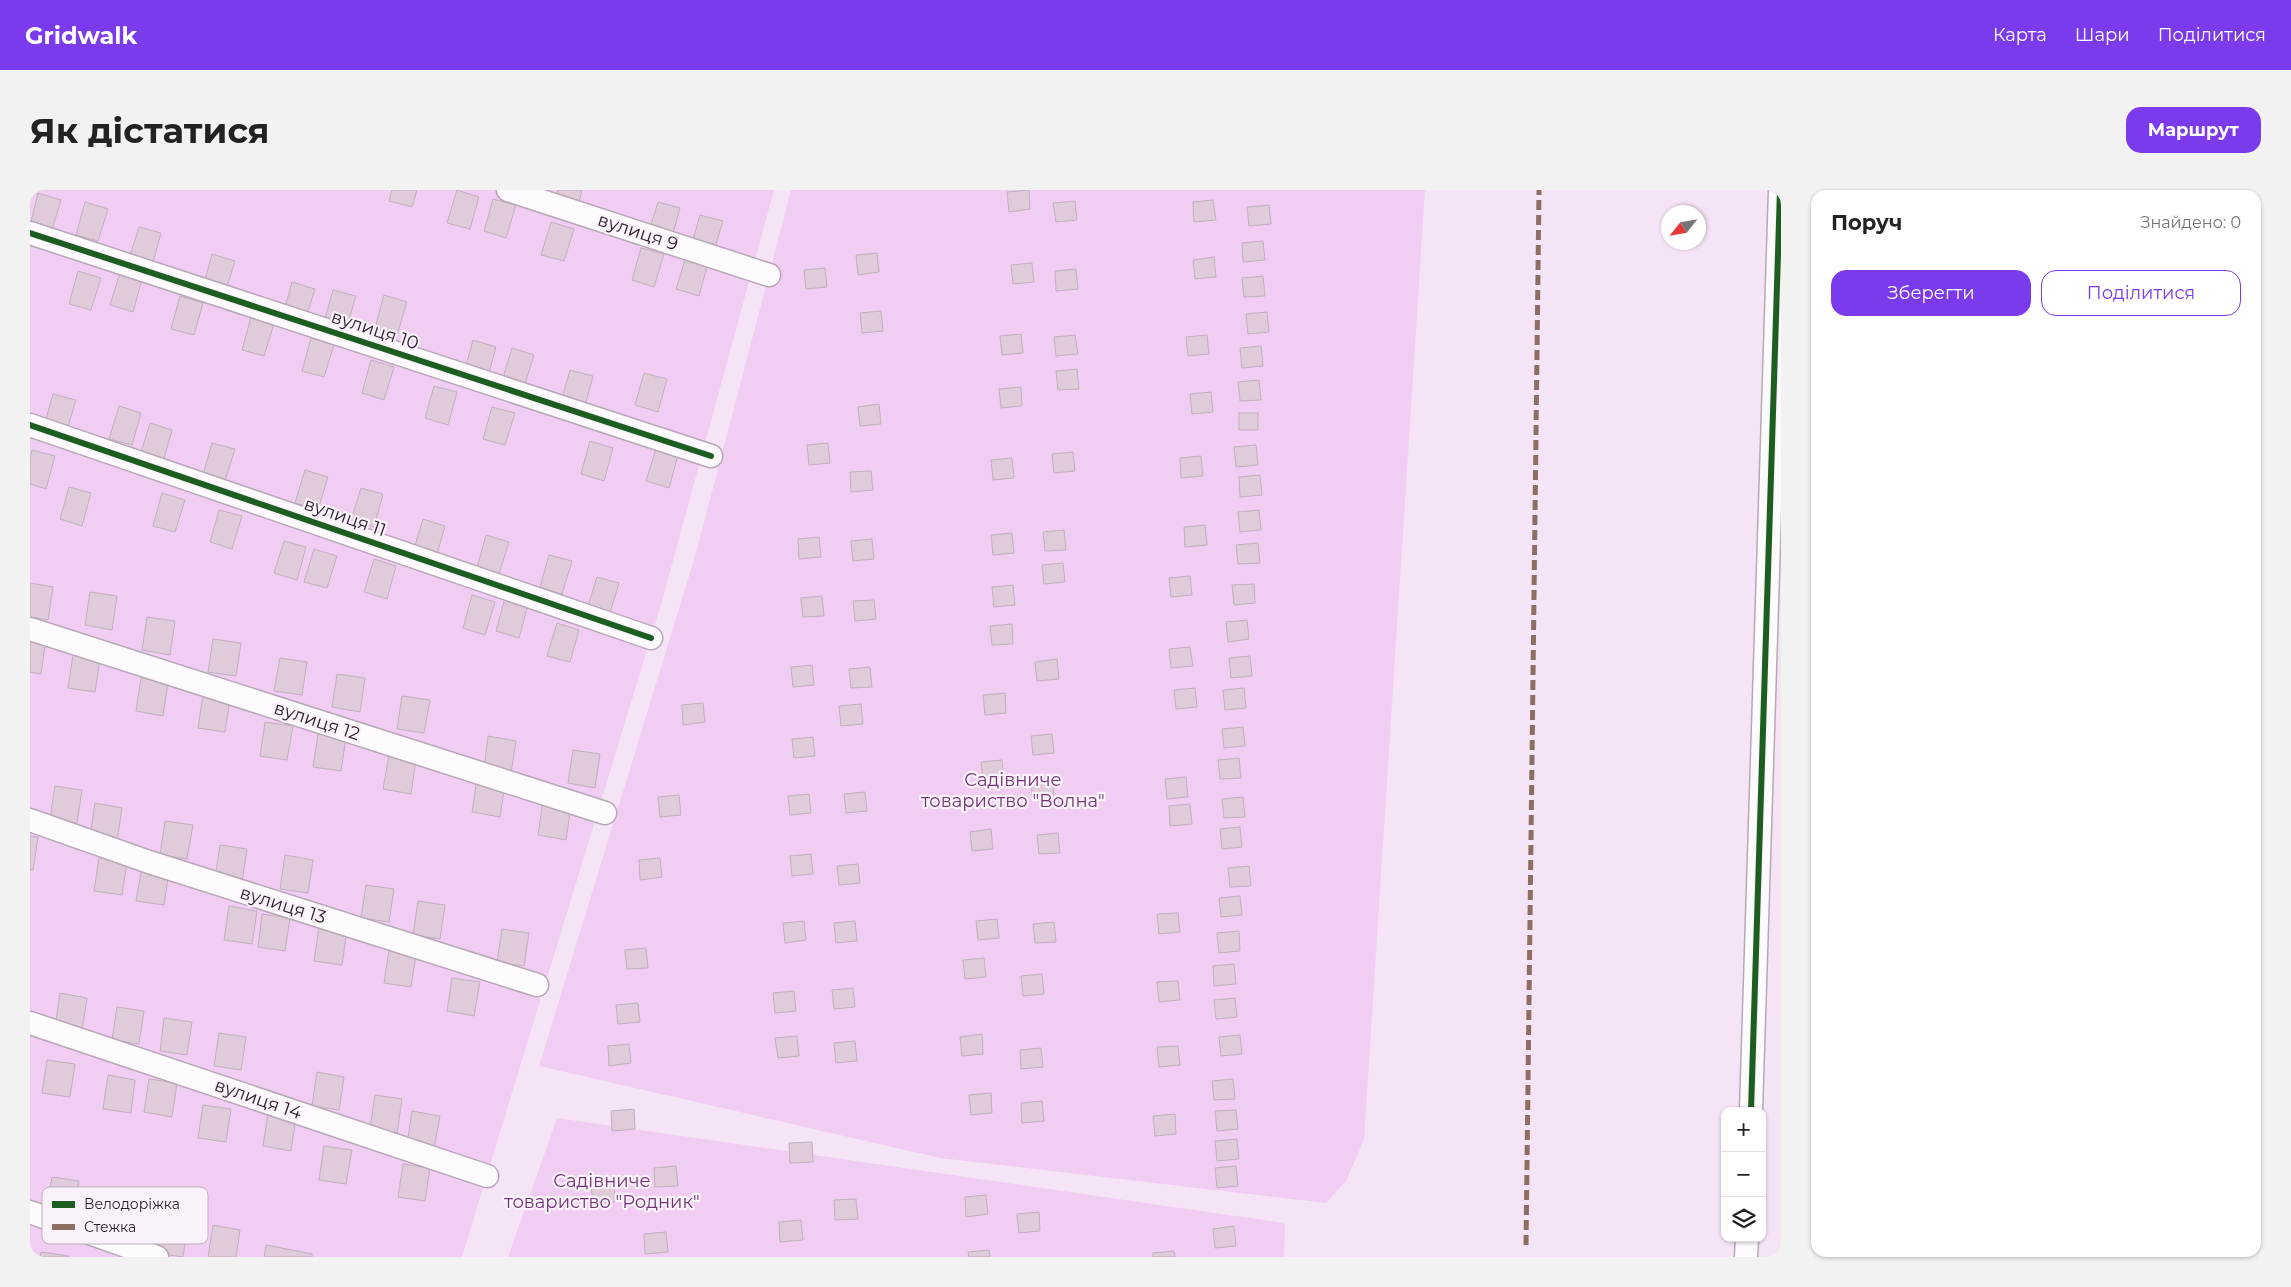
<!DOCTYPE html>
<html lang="uk">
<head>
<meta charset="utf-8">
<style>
  body { margin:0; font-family:Montserrat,sans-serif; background:#f2f2f2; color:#222 }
  .controls { position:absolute; right:15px; bottom:15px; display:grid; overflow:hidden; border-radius:10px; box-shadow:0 1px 4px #0004 }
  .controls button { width:45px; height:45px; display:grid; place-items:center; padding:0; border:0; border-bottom:1px solid #e0e0e0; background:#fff; color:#222; font:25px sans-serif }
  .compass { position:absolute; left:1631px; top:15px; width:45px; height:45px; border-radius:50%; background:#fff; box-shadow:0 1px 4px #0004; rotate:239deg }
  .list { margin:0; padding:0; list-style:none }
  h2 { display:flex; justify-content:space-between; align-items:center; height:65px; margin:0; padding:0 20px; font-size:21px }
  h2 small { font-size:16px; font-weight:400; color:#767676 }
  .actions { display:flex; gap:10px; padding:15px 20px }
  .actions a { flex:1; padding:11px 0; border:1px solid #7c3aed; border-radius:15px; text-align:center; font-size:18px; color:#7c3aed }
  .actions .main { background:#7c3aed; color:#fff }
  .icon { flex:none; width:28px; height:28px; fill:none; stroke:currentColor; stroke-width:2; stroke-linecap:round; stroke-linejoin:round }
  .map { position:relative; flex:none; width:1751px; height:1067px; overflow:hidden; border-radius:15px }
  header { display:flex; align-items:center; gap:30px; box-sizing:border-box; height:70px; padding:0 25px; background:#7c3aed; color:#fff }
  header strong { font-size:24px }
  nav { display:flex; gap:28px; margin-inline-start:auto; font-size:18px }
  .intro { display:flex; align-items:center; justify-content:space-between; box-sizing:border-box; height:120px; padding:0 30px }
  h1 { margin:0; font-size:35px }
  .button { padding:12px 22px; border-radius:15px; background:#7c3aed; color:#fff; font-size:18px; font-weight:700 }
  main { display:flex; gap:30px; padding:0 30px }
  aside { flex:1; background:#fff; border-radius:15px; box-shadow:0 1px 4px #0004 }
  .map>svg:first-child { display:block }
  .green { fill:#f2cdf3 }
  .building { fill:#dfcbd9; stroke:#c0b0bc }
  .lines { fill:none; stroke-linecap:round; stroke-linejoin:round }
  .minor-casing { stroke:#b6a8b7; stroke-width:25 }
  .minor { stroke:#fefbfe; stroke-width:22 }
  .quiet { stroke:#8d6e63; stroke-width:5; stroke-dasharray:10 5; stroke-linecap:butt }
  .cycleway-casing { stroke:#faf2fa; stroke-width:9 }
  .cycleway { stroke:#1b5e20; stroke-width:6 }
  .labels { text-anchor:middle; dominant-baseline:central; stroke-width:4.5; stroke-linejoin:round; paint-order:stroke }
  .street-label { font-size:18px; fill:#2b1d2b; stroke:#faf2fa }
  .park-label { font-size:18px; fill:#723476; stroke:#faf2fa }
  .key { fill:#faf2fa; stroke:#bcb2bc; stroke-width:1 }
  .key-label { font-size:14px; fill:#2b1d2b }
</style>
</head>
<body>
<header>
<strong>Gridwalk</strong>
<nav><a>Карта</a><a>Шари</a><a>Поділитися</a></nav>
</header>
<div class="intro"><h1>Як дістатися</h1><a class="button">Маршрут</a></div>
<main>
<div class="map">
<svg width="1751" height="1067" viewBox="0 0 1751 1067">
  <rect width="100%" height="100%" fill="#f5e4f5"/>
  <g class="green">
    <polygon points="0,0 744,0 632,411 432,1067 0,1067"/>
    <polygon points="761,0 1395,0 1334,950 1316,991 1296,1013 910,968 509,876 666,363"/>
    <polygon points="527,928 1255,1033 1254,1067 478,1067"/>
  </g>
  <g class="building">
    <polygon points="362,0 387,0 382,17 359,11"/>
    <polygon points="427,0 449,7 440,39 417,33"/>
    <polygon points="528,0 552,0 548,16 525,10"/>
    <polygon points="999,0 1000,19 979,22 977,2"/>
    <polygon points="8,3 31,10 21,43 0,36"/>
    <polygon points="463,9 486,15 476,48 454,41"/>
    <polygon points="1183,10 1186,30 1164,32 1163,12"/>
    <polygon points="1045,11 1047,30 1026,32 1023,13"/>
    <polygon points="55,12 78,19 68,51 46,45"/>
    <polygon points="628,12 650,18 641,51 618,44"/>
    <polygon points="1239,15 1241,34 1219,36 1217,17"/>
    <polygon points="670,25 693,31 683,64 661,57"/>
    <polygon points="521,32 544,39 534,71 511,65"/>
    <polygon points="109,37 131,43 122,76 99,69"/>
    <polygon points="1233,51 1235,70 1213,72 1212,53"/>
    <polygon points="611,58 634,64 624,97 602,90"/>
    <polygon points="847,63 849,82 828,85 826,65"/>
    <polygon points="182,64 205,71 195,103 173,97"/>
    <polygon points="656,67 678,73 669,106 646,99"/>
    <polygon points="1184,67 1186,87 1165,89 1163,70"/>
    <polygon points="1002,73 1004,92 983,94 981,75"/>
    <polygon points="795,78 797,97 776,99 774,80"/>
    <polygon points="1046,79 1048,99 1026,101 1025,81"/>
    <polygon points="48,81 71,88 61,120 39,114"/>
    <polygon points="90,83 112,89 103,122 80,115"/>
    <polygon points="1233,86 1235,106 1214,107 1212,88"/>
    <polygon points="262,92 285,99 275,131 253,125"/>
    <polygon points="303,100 326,106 316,139 294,132"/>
    <polygon points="354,105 377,112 367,145 345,138"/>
    <polygon points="150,106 173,113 164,145 141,139"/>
    <polygon points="851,121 853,141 832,143 830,123"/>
    <polygon points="1237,122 1239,142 1218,144 1216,124"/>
    <polygon points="221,127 244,134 234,166 212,160"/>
    <polygon points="991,144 993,163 972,165 970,146"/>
    <polygon points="1045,145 1048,164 1026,166 1024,147"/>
    <polygon points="1177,145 1179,164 1158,166 1156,147"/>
    <polygon points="281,148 304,155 294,187 272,181"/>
    <polygon points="443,150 466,157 457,190 434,183"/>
    <polygon points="1231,156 1233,176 1212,178 1210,158"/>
    <polygon points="482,158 504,165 494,197 472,191"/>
    <polygon points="341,170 364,177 354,210 332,203"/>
    <polygon points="1047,179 1049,199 1028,200 1026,181"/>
    <polygon points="540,180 563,186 554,219 531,212"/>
    <polygon points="614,183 637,189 628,222 605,215"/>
    <polygon points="1229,190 1231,210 1210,211 1208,192"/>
    <polygon points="404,196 427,202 418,235 395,228"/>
    <polygon points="991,197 992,216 971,218 969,199"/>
    <polygon points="1181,202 1183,222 1162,224 1160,204"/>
    <polygon points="23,204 46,210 36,243 14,236"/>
    <polygon points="849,214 851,234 830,236 828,217"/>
    <polygon points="89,216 111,223 102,255 79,249"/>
    <polygon points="462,217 485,223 475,255 453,249"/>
    <rect x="1209" y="223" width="19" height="17"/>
    <polygon points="120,233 142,240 133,272 110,266"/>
    <polygon points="560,251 583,258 574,291 551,284"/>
    <polygon points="182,253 205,259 195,291 173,285"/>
    <polygon points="798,253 800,273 779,275 777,255"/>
    <polygon points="1226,255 1228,275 1206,277 1204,257"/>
    <polygon points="626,259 648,265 639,298 616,291"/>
    <polygon points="2,260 25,266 16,299 0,294 0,268"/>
    <polygon points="1043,262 1045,281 1024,283 1022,264"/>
    <polygon points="1171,266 1173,286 1151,288 1150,268"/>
    <polygon points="982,268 984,288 963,290 961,270"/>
    <polygon points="275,280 298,287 288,320 265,313"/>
    <polygon points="841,281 843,300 821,302 820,282"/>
    <polygon points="1230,285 1232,305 1210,307 1209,287"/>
    <polygon points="39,297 61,303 52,336 30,329"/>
    <polygon points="331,298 353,304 344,337 321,330"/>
    <polygon points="132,303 155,310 145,342 123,336"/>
    <polygon points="189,320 212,326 202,359 180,352"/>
    <polygon points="1229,320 1231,340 1210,342 1208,322"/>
    <polygon points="393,329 415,336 406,368 383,362"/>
    <polygon points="1175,335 1177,355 1155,357 1154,337"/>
    <polygon points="1034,340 1036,360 1015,361 1013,342"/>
    <polygon points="982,343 984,363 963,365 961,345"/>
    <polygon points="456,345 479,352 469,384 447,378"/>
    <polygon points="789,347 791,367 769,369 768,349"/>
    <polygon points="842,349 844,369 823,371 821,351"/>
    <polygon points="254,351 276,357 267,390 244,383"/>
    <polygon points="1228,353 1230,373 1208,374 1206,355"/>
    <polygon points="284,359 307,366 297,398 274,392"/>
    <polygon points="519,365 542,371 532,404 510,397"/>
    <polygon points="344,369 366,376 357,409 334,402"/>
    <polygon points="1033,373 1035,392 1014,394 1012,375"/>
    <polygon points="1160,386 1162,405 1141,407 1139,388"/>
    <polygon points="567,387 589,393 579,426 557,419"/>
    <polygon points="0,393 23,397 18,430 0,427"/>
    <polygon points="1224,394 1225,413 1204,415 1202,395"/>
    <polygon points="983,395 985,415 964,417 962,397"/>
    <polygon points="60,402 87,406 82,440 55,435"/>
    <polygon points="442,405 465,412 455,445 433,438"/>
    <polygon points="792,406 794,426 773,427 771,408"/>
    <polygon points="475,408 498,415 489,448 466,441"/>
    <polygon points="844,410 846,429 825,431 823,411"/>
    <polygon points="117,427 145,431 140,465 112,460"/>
    <polygon points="1217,430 1219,449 1198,452 1196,432"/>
    <polygon points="527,433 549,440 540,472 517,466"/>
    <polygon points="982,434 983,454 962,455 960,436"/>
    <polygon points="0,448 16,450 11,484 0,482"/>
    <polygon points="183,449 211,453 206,486 178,482"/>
    <polygon points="1160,457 1163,476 1141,478 1139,459"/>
    <polygon points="43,465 70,469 65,502 38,498"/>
    <polygon points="1220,466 1222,486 1201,488 1199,468"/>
    <polygon points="250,468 277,472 272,505 244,501"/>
    <polygon points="1027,469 1029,489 1007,491 1005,472"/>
    <polygon points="782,475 784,495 763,497 761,477"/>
    <polygon points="840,477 842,497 821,498 819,479"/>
    <polygon points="307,484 335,488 330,522 302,517"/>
    <polygon points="111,488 138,492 133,526 106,521"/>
    <polygon points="1165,498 1167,517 1146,519 1144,500"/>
    <polygon points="1214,498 1216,518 1195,520 1193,500"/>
    <polygon points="975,503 976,523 955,525 953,505"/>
    <polygon points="173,505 200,509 195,542 168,538"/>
    <polygon points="372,506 400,510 394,543 367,539"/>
    <polygon points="673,513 675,532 653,535 652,515"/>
    <polygon points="831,514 833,534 811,536 809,516"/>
    <polygon points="235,532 263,536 257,570 230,566"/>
    <polygon points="1213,537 1215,556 1194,558 1192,539"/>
    <polygon points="288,544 316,548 311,581 283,577"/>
    <polygon points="1022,544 1024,563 1003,565 1001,546"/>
    <polygon points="458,546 486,551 481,584 454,580"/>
    <polygon points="783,547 785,566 764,568 762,549"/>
    <polygon points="543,560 570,564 565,598 538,593"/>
    <polygon points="359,566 386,570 381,604 353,599"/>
    <polygon points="1209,568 1211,588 1190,589 1188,570"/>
    <polygon points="972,570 974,590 953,592 951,572"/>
    <polygon points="1022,587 1024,606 1002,608 1001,588"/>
    <polygon points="1156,587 1158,607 1137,609 1135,589"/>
    <polygon points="447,589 475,593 470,627 442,622"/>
    <polygon points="25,596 52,600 47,633 20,629"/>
    <polygon points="835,602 837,621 816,623 814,604"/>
    <polygon points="779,604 781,623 760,625 758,606"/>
    <polygon points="649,605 651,625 630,627 628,607"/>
    <polygon points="1213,607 1215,627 1194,628 1192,609"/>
    <polygon points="513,612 541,616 536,650 508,645"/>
    <polygon points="65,613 92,618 87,651 60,647"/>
    <polygon points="1160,614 1162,634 1140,636 1139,616"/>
    <polygon points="135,631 163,635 157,669 130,665"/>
    <polygon points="1210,637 1212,657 1192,659 1190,639"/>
    <polygon points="961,639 963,659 942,661 940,642"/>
    <polygon points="1028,643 1030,663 1009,664 1007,645"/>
    <polygon points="0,646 8,647 3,680 0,680"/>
    <polygon points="190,655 217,659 212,692 185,688"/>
    <polygon points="781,664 783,684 762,686 760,666"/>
    <polygon points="255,665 283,670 278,703 250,699"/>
    <polygon points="69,668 97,672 92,705 64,701"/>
    <polygon points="630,668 632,687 610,690 609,670"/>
    <polygon points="828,674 830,693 809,695 807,676"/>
    <polygon points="1219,676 1221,696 1200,697 1198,678"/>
    <polygon points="112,677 139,681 134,715 106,711"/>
    <polygon points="336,695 364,699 359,732 331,728"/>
    <polygon points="1210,706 1212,725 1191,727 1189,708"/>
    <polygon points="388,711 415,715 410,749 383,745"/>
    <polygon points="199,716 227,721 222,754 194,750"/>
    <polygon points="1148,723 1150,742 1129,744 1127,724"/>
    <polygon points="232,724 260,728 255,761 228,757"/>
    <polygon points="967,729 969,748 948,750 946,731"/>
    <polygon points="774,731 776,750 755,753 753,733"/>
    <polygon points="825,731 827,751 806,753 804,733"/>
    <polygon points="1024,732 1026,752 1005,753 1003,734"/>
    <polygon points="289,737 317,741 312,775 284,771"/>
    <polygon points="472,739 499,743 494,776 467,772"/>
    <polygon points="1209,741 1210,761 1189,763 1187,743"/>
    <polygon points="616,758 618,778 597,779 595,760"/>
    <polygon points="359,760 386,764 381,797 354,793"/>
    <polygon points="954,768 956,787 935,789 933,770"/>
    <polygon points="1204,774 1206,794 1184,796 1183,776"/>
    <polygon points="1012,784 1014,804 993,806 991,786"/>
    <polygon points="422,788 450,792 444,826 417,821"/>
    <polygon points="1148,791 1150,810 1129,812 1127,792"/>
    <polygon points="823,798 825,817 804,819 802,800"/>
    <polygon points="764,801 766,821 745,823 743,803"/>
    <polygon points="30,803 57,808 52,841 25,837"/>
    <polygon points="1205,808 1207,827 1186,829 1184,810"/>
    <polygon points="608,813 610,832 588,834 586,815"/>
    <polygon points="87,817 114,821 109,854 82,850"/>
    <polygon points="134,828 162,832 157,865 130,861"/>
    <polygon points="189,843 216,847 211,880 184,876"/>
    <polygon points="952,844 953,864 932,866 930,847"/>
    <polygon points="1210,845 1212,864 1191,866 1189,847"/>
    <polygon points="767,846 769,866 748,868 745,848"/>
    <polygon points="825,851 827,871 806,873 804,853"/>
    <polygon points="599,854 601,873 579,876 578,856"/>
    <polygon points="1148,856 1150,875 1129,877 1127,857"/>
    <polygon points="1011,858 1013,877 991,879 990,860"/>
    <polygon points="17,870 45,874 40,907 12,903"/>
    <polygon points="287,882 314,887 309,920 282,916"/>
    <polygon points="78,885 105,890 101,923 73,919"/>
    <polygon points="119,889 147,893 142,927 114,922"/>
    <polygon points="1203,889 1205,909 1184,910 1182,891"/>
    <polygon points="961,903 962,923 941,925 939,905"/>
    <polygon points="345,905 372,909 367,943 340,938"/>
    <polygon points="1012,911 1014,931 992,933 991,913"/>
    <polygon points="173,915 201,919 196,952 168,948"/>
    <polygon points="604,919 605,939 582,941 581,921"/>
    <polygon points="1206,920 1208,939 1187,941 1185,921"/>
    <polygon points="382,921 410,926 404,959 377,955"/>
    <polygon points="238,923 266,927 261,961 233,956"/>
    <polygon points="1145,924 1146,944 1125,946 1123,926"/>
    <polygon points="1207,949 1209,969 1187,971 1185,951"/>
    <polygon points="782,952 783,972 760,973 759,953"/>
    <polygon points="294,956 322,960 316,994 289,990"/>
    <polygon points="373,974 400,978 395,1011 368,1007"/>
    <polygon points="646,976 648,996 625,997 624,978"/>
    <polygon points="1206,976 1208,996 1187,998 1185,978"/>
    <polygon points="22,987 49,991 44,1025 16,1021"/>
    <polygon points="584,992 585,1012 563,1014 561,994"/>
    <polygon points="956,1005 958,1024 936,1027 935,1007"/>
    <polygon points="826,1009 828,1029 805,1030 804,1010"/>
    <polygon points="1009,1022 1010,1041 989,1043 987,1024"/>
    <polygon points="131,1030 158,1034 153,1067 126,1063"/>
    <polygon points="771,1030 773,1050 750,1052 749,1032"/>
    <polygon points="183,1035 210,1040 206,1067 178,1067"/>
    <polygon points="1204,1036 1206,1056 1185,1058 1183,1039"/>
    <polygon points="636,1042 638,1062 615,1064 614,1044"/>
    <polygon points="236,1055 282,1064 282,1067 234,1067"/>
    <polygon points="959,1060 960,1067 939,1067 938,1062"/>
    <polygon points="1144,1061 1145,1067 1123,1067 1123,1063"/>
    <polygon points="11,1062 39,1066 39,1067 10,1067"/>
  </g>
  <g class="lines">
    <defs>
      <g id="minor">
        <polyline points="478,0 739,85"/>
        <polyline points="0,43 681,266"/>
        <polyline points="0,235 621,448"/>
        <polyline points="0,439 575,623"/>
        <polyline points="0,630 119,672 507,795"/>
        <polyline points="0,833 457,986"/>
        <polyline points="1721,921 1750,0"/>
        <polyline points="0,1022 127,1067"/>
        <polyline points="1716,1067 1717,1048"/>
      </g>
    </defs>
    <use href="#minor" class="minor-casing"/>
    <use href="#minor" class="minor"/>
    <polyline class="quiet" points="1496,1055 1509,0"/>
    <defs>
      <g id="cycleway">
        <polyline points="0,43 681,266"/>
        <polyline points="0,235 621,448"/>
        <polyline points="1721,921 1750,0"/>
      </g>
    </defs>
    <use href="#cycleway" class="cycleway-casing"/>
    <use href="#cycleway" class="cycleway"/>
  </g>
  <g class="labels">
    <g class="street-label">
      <text transform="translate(608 42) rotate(18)">вулиця 9</text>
      <text transform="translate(345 140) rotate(18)">вулиця 10</text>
      <text transform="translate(315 327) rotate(19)">вулиця 11</text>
      <text transform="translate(287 531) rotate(18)">вулиця 12</text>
      <text transform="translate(253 715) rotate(17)">вулиця 13</text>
      <text transform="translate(228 909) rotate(19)">вулиця 14</text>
    </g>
    <g class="park-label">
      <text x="983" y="590">Садівниче<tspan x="983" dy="21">товариство "Волна"</tspan></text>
      <text x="572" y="991">Садівниче<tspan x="572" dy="21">товариство "Родник"</tspan></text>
    </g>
  </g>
  <rect x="12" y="997" width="166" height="57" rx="8" class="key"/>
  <rect x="22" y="1011" width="23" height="7" fill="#1b5e20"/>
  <rect x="22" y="1034" width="23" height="6" fill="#8d6e63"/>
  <g class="key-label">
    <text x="54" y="1019">Велодоріжка</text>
    <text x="54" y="1042">Стежка</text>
  </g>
</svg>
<div class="controls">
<button>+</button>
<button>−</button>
<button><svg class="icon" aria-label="layers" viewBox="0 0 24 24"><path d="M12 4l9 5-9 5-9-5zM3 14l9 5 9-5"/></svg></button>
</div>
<svg class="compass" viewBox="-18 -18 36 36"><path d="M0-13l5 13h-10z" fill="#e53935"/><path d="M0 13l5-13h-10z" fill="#767676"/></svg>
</div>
<aside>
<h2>Поруч<small>Знайдено: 0</small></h2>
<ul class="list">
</ul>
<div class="actions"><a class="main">Зберегти</a><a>Поділитися</a></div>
</aside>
</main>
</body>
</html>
